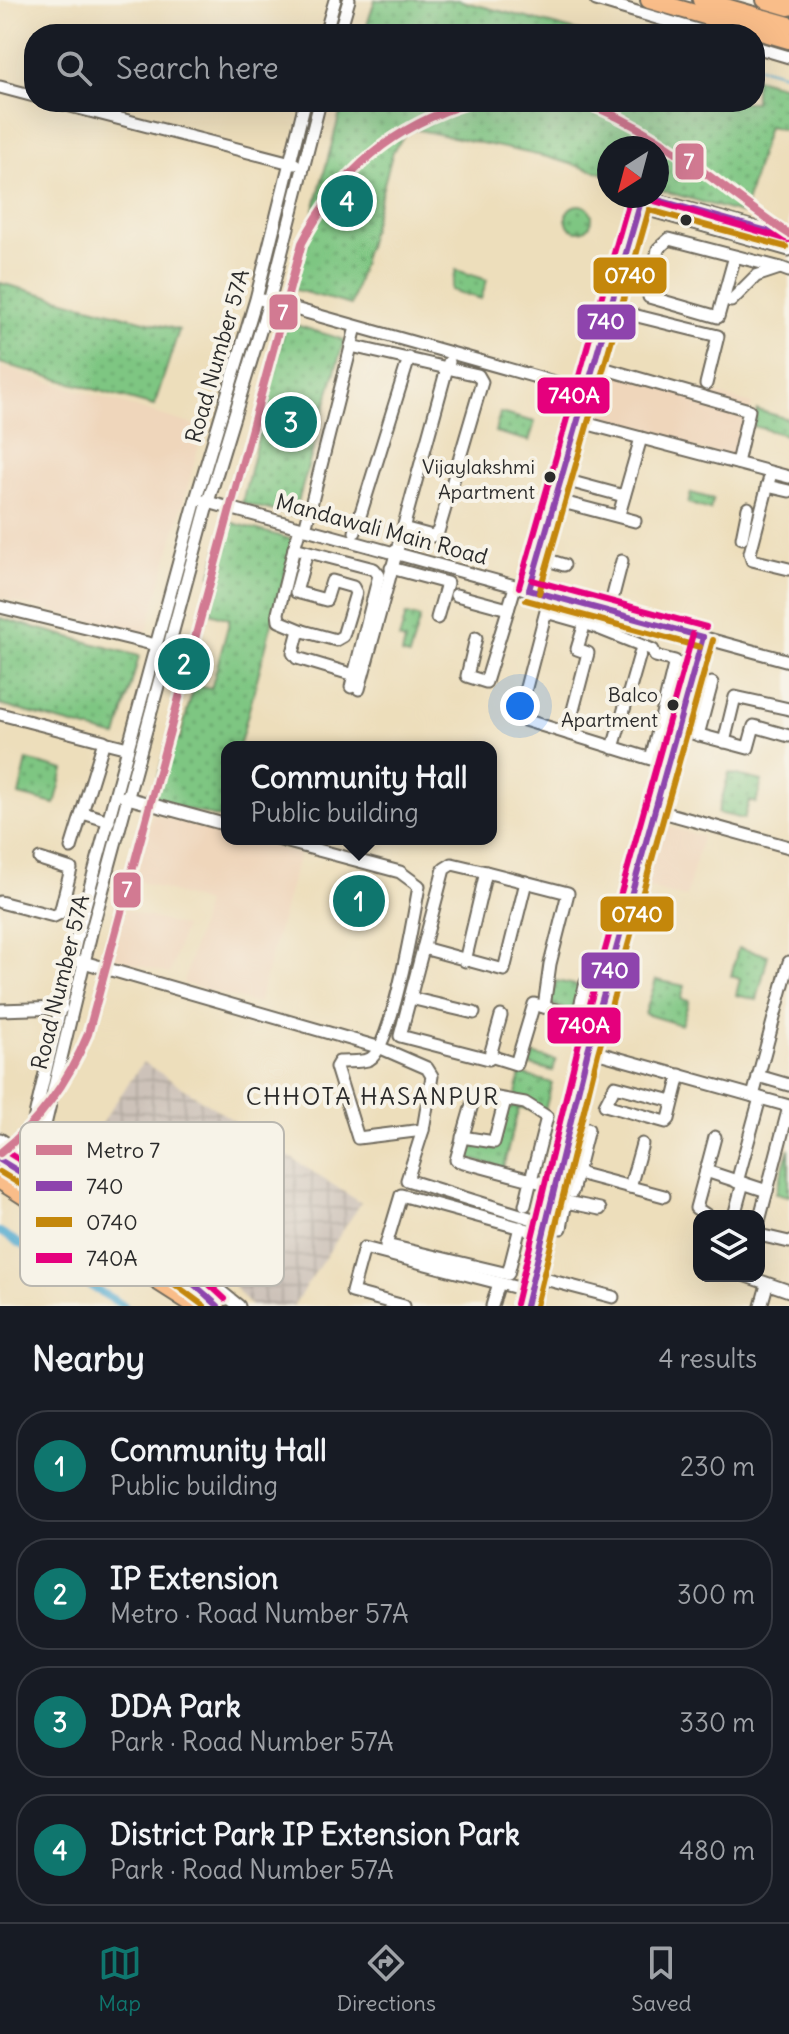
<!DOCTYPE html>
<html lang="en">
<head>
<meta charset="utf-8">
<style>
  body { margin:0; font-family:Delius,sans-serif; background:#20242c; color:#f1f3f6 }
  .controls { position:absolute; right:24px; bottom:24px; display:grid; overflow:hidden; border-radius:16px; box-shadow:0 8px 32px #0002 }
  .controls button { width:72px; height:72px; display:grid; place-items:center; padding:0; border:0; border-bottom:2px solid #363941; background:#171b24; color:#f1f3f6; font:40px sans-serif }
  .compass { position:absolute; left:597px; top:136px; width:72px; height:72px; border-radius:50%; background:#171b24; box-shadow:0 8px 32px #0002; rotate:216deg }
  .you { position:absolute; left:520px; top:706px; width:28px; height:28px; margin:-20px; border:6px solid #fff; border-radius:50%; background:#1a73e8; box-shadow:0 0 0 12px #1a73e833 }
  .badge { display:grid; place-items:center; width:52px; height:52px; border-radius:50%; background:#0f766e; color:#fff; font-size:26px; font-weight:700 }
  .pin { position:absolute; translate:-50% -50%; border:4px solid #fff; box-shadow:0 2px 8px #0006 }
  .popup { position:absolute; left:221px; top:741px; width:276px; height:104px; box-sizing:border-box; display:grid; place-content:center; border-radius:16px; background:#171b24; filter:drop-shadow(0 2px 6px #0005); font-size:26px; white-space:nowrap; color:#9ea1a6 }
  .popup b { font-size:30px; color:#f1f3f6 }
  .popup::after { content:''; position:absolute; left:50%; top:100%; margin-left:-16px; border:16px solid transparent; border-top-color:#171b24 }
  .list { margin:0; padding:0; list-style:none }
  h2 { display:flex; justify-content:space-between; align-items:center; height:104px; margin:0; padding:0 32px; font-size:34px }
  h2 small { font-size:26px; font-weight:400; color:#9ea1a6 }
  .list li { display:grid; grid-template-columns:52px 1fr auto; gap:24px; align-items:center; box-sizing:border-box; height:112px; margin:0 16px 16px; padding:0 16px; border:2px solid #363941; border-radius:32px }
  .list b { display:block; font-size:30px; white-space:nowrap }
  .list p { margin:0; font-size:26px; white-space:nowrap; color:#9ea1a6 }
  .list em { font-size:26px; font-style:normal; color:#9ea1a6 }
  .icon { flex:none; width:44px; height:44px; fill:none; stroke:currentColor; stroke-width:2; stroke-linecap:round; stroke-linejoin:round }
  .map { position:relative; flex:none; width:789px; height:1306px; overflow:hidden }
  .search { position:absolute; background:#171b24; box-shadow:0 8px 32px #0002; left:24px; right:24px; top:24px; height:88px; display:flex; align-items:center; gap:20px; box-sizing:border-box; padding:0 28px; border-radius:32px; color:#9ea1a6; font-size:30px }
  .sheet { height:616px; background:#171b24 }
  nav { display:flex; justify-content:space-around; align-items:center; box-sizing:border-box; height:112px; border-top:2px solid #363941; background:#171b24; font-size:22px; color:#9ea1a6 }
  nav a { display:grid; justify-items:center; gap:4px }
  nav .on { color:#0f766e }
  .map>svg:first-child { display:block }
  .built { fill:#efd6bb }
  .industrial { fill:url(#industrial-grid) }
  .park { fill:url(#park-dots); stroke:#547856; stroke-width:2 }
  .lines { fill:none; stroke-linecap:round; stroke-linejoin:round }
  .stream { stroke:#52aacf; stroke-width:2 }
  .canal { stroke:#52aacf; stroke-width:8 }
  .minor-casing { stroke:#6f6a5d; stroke-width:15 }
  .major-casing { stroke:#6f6a5d; stroke-width:18 }
  .highway-casing { stroke:#6f6a5d; stroke-width:20 }
  .minor { stroke:#fff; stroke-width:11 }
  .major { stroke:#f9bd89; stroke-width:14 }
  .highway { stroke:#f9bd89; stroke-width:16 }
  .bus-1-casing { stroke:#f7f3e8; stroke-width:12 }
  .bus-2-casing { stroke:#f7f3e8; stroke-width:12 }
  .bus-3-casing { stroke:#f7f3e8; stroke-width:12 }
  .bus-1 { stroke:#8e44ad; stroke-width:6 }
  .bus-2 { stroke:#c4870b; stroke-width:6 }
  .bus-3 { stroke:#e5007d; stroke-width:6 }
  .metro-1-casing { stroke:#f7f3e8; stroke-width:14 }
  .metro-1 { stroke:#d27a92; stroke-width:8 }
  .bus-dot { fill:#2b2b2b; stroke:#f7f3e8; stroke-width:3 }
  .labels { text-anchor:middle; dominant-baseline:central; stroke-width:8; stroke-linejoin:round; paint-order:stroke }
  .bus-label { font-size:20px; fill:#2b2b2b; stroke:#f7f3e8; text-anchor:end }
  .street-label { font-size:22px; fill:#2b2b2b; stroke:#f7f3e8 }
  .neighbourhood-label { font-size:24px; letter-spacing:2px; fill:#2b2b2b; stroke:#f7f3e8 }
  .key { fill:#f7f3e8; stroke:#bab7af; stroke-width:2 }
  .key-label { font-size:22px; fill:#2b2b2b }
  .line-badge { stroke:#f7f3e8; stroke-width:3 }
  .badge-label { font-size:22px; text-anchor:middle; font-weight:bold; fill:#fff }
</style>
</head>
<body>
<div class="map">
<svg width="789" height="1306" viewBox="0 0 789 1306">
  <defs>
    <pattern id="industrial-grid" width="8" height="8" patternUnits="userSpaceOnUse" patternTransform="scale(2)"><rect width="8" height="8" fill="#cdc2b9"/><path d="M0 4h8M4 0v8" fill="none" stroke="#b0a79f"/></pattern>
    <pattern id="park-dots" width="8" height="8" patternUnits="userSpaceOnUse" patternTransform="scale(2)"><rect width="8" height="8" fill="#7ec682"/><path d="M2 2h.1M6 6h.1" fill="none" stroke="#67a16b" stroke-width="1.8" stroke-linecap="round"/></pattern>
  </defs>
  <rect width="100%" height="100%" fill="#f7f3e8"/>
  <filter id="ink" filterUnits="userSpaceOnUse"><feTurbulence type="fractalNoise" baseFrequency=".0125" numOctaves="2"/><feDisplacementMap in="SourceGraphic" scale="16" xChannelSelector="R" yChannelSelector="G"/><feConvolveMatrix kernelMatrix="1 2 1 2 8 2 1 2 1" color-interpolation-filters="sRGB"/></filter>
  <filter id="wash" filterUnits="userSpaceOnUse"><feTurbulence type="fractalNoise" baseFrequency=".006" numOctaves="4" result="noise"/><feDisplacementMap in="SourceGraphic" scale="32" xChannelSelector="R" yChannelSelector="G"/><feGaussianBlur stdDeviation="1.8" result="paint"/><feColorMatrix in="noise" values="0 0 0 0 0 0 0 0 0 0 0 0 0 0 0 0 0 1.4 0 .05"/><feComposite in="paint" operator="in"/></filter>
  <g filter="url(#wash)">
    <rect width="100%" height="100%" fill="#eddebb"/>
    <g class="built">
      <polygon points="599,362 752,404 738,460 584,418"/>
      <polygon points="0,367 204,428 146,635 0,598"/>
      <polygon points="152,814 227,834 227,839 244,839 299,854 258,1004 183,983 206,903 135,880"/>
      <polygon points="661,825 702,836 686,898 645,887"/>
      <polygon points="126,910 184,927 170,974 112,957"/>
    </g>
    <polygon class="industrial" points="143,1062 361,1203 293,1306 251,1306 224,1275 69,1171"/>
    <g class="park">
      <polygon points="375,0 458,0 588,34 364,34"/>
      <polygon points="755,78 789,87 789,131 768,126 743,214 657,189 657,148 609,148 609,175 547,157 410,128 393,151 351,305 293,289 343,102 755,102"/>
      <circle cx="579" cy="218" r="13"/>
      <polygon points="456,270 487,280 481,299 451,290"/>
      <polygon points="0,283 179,330 154,406 0,363"/>
      <polygon points="286,322 344,340 294,516 242,503"/>
      <polygon points="757,410 789,419 789,436 753,426"/>
      <polygon points="500,413 535,422 529,441 495,432"/>
      <polygon points="691,493 713,499 710,510 688,503"/>
      <polygon points="226,521 294,540 239,747 227,747 227,791 220,818 152,800 169,736 180,739 194,685 211,689 230,619 210,613 219,578 211,575"/>
      <polygon points="406,615 420,618 409,656 402,654 405,641 399,639"/>
      <polygon points="0,618 139,656 117,737 0,705"/>
      <polygon points="27,760 64,770 55,804 19,795"/>
      <polygon points="729,773 762,781 756,803 749,801 744,819 718,813"/>
      <polygon points="738,948 768,955 757,1000 736,995 740,979 731,976"/>
      <polygon points="656,980 685,986 681,999 689,1001 681,1025 645,1014"/>
      <polygon points="556,981 580,986 574,1011 550,1005"/>
      <polygon points="526,1053 556,1060 553,1071 523,1063"/>
      <polygon points="521,1074 552,1083 544,1114 519,1107 503,1168 466,1158 470,1141 491,1146 502,1107 512,1109"/>
      <polygon points="789,1148 789,1196 776,1193"/>
    </g>
    <g class="lines">
      <polyline class="stream" points="755,66 789,75"/>
      <polyline class="canal" points="0,1232 124,1306"/>
    </g>
  </g>
  <g filter="url(#ink)">
    <g class="lines">
      <defs>
        <g id="minor">
          <polyline points="596,0 711,34"/>
          <polyline points="325,34 335,0"/>
          <polyline points="339,34 349,0"/>
          <polyline points="755,47 789,57"/>
          <polyline points="0,87 34,96"/>
          <polyline points="55,102 295,164"/>
          <polyline points="638,207 789,250"/>
          <polyline points="735,256 718,317 649,297 658,249 669,239 781,268 789,271"/>
          <polyline points="263,300 586,391"/>
          <polyline points="731,301 756,276 780,268"/>
          <polyline points="609,309 718,336 706,384"/>
          <polyline points="351,346 447,368 449,362"/>
          <polyline points="592,365 749,410 737,463"/>
          <polyline points="577,421 789,477"/>
          <polyline points="771,473 750,553 752,560 789,569"/>
          <polyline points="561,479 624,496"/>
          <polyline points="767,486 789,491"/>
          <polyline points="555,500 635,521"/>
          <polyline points="204,501 789,661"/>
          <polyline points="620,511 641,438"/>
          <polyline points="300,528 294,548 374,569 379,575 351,687"/>
          <polyline points="305,529 356,327"/>
          <polyline points="355,532 409,358"/>
          <polyline points="742,538 748,508"/>
          <polyline points="294,548 278,613 279,621 303,631"/>
          <polyline points="307,552 296,592 326,600 332,581 353,587 356,593 343,636 336,640 303,631 298,634 293,653 297,658 354,675"/>
          <polyline points="538,557 564,565"/>
          <polyline points="391,568 447,583 437,618"/>
          <polyline points="529,590 641,201 654,199 789,237"/>
          <polyline points="456,595 508,609"/>
          <polyline points="0,607 156,645"/>
          <polyline points="609,611 622,561"/>
          <polyline points="546,612 585,623 653,650 655,656 675,661 651,759 518,718 550,596"/>
          <polyline points="476,638 467,676 486,682 515,587"/>
          <polyline points="359,689 447,368 478,375 482,382 438,532 432,536 403,528"/>
          <polyline points="0,714 104,741 71,848"/>
          <polyline points="677,729 748,748 754,726 789,736"/>
          <polyline points="567,733 588,653 577,649 585,623"/>
          <polyline points="698,735 712,683"/>
          <polyline points="104,742 128,748"/>
          <polyline points="724,742 735,697 789,709"/>
          <polyline points="613,748 642,647"/>
          <polyline points="124,797 227,825"/>
          <polyline points="655,810 789,847"/>
          <polyline points="83,813 109,821"/>
          <path d="M277,839l123,33 19,14c-5,29 -27,161 -49,173 -8,4 -22,2 -31,3l-3,5 22,71 65,-8"/>
          <polyline points="486,872 452,864 444,869 400,1036 489,1059 501,1016"/>
          <polyline points="0,902 54,916 60,913 71,869 40,859"/>
          <polyline points="423,948 504,970 526,882"/>
          <polyline points="80,961 381,1048 427,1068 432,1076 423,1130 407,1180 546,1223"/>
          <polyline points="465,961 486,872 568,893 550,964 544,1007 596,1020"/>
          <polyline points="410,998 474,1013"/>
          <polyline points="0,1010 62,1008"/>
          <polyline points="578,1015 586,982"/>
          <polyline points="588,1050 789,1106"/>
          <polyline points="490,1056 516,1064 534,1004 544,1007"/>
          <polyline points="758,1076 789,1085"/>
          <polyline points="753,1096 789,962"/>
          <polyline points="672,1101 615,1086 605,1105 666,1122 669,1119 680,1075"/>
          <polyline points="462,1137 494,1142 505,1100"/>
          <polyline points="715,1137 706,1171 767,1191"/>
          <polyline points="0,1139 174,1254 239,1306"/>
          <polyline points="559,1168 664,1196"/>
          <polyline points="706,1171 696,1208 708,1216"/>
          <polyline points="20,1180 80,924 196,499 256,299 305,102"/>
          <polyline points="737,1182 760,1098"/>
          <polyline points="630,1187 642,1144"/>
          <polyline points="572,1192 588,1129"/>
          <polyline points="19,1194 32,1179 92,929 208,502 269,302 320,102"/>
          <path d="M525,1205l6,-25 16,-63 -22,-14 -50,-9 -19,66c33,9 66,18 99,26"/>
          <polyline points="734,1216 743,1183"/>
          <polyline points="759,1221 789,1107"/>
          <polyline points="520,1227 508,1274 386,1245 401,1195 543,1234"/>
          <polyline points="561,1228 566,1202 600,1209"/>
          <polyline points="759,1235 789,1242"/>
          <polyline points="533,1276 613,1297"/>
          <polyline points="746,1276 789,1291"/>
          <polyline points="404,1306 352,1292 364,1248 530,1291"/>
          <polyline points="492,1306 499,1283"/>
          <polyline points="526,1306 588,1050 703,637"/>
          <polyline points="761,1306 767,1285"/>
        </g>
        <g id="major">
          <polyline points="0,1160 136,1244 196,1285 218,1306"/>
          <polyline points="0,1182 194,1306"/>
        </g>
        <g id="highway">
          <polyline points="649,0 789,40"/>
          <polyline points="701,0 789,25"/>
          <polyline points="765,0 789,7"/>
        </g>
      </defs>
      <use href="#minor" class="minor-casing"/>
      <use href="#major" class="major-casing"/>
      <use href="#highway" class="highway-casing"/>
      <use href="#minor" class="minor"/>
      <use href="#major" class="major"/>
      <use href="#highway" class="highway"/>
      <defs>
        <g id="bus-1">
          <polyline points="529,590 641,201 654,199 789,237"/>
          <polyline points="529,590 703,637"/>
          <path d="M0,1160c73,45 156,86 218,146"/>
          <polyline points="526,1306 588,1050 703,637"/>
        </g>
        <g id="bus-2">
          <polyline points="539,593 649,210 786,247"/>
          <polyline points="526,600 700,647"/>
          <polyline points="0,1172 131,1252 204,1306"/>
          <polyline points="536,1306 598,1053 713,640"/>
        </g>
        <g id="bus-3">
          <polyline points="641,197 789,240"/>
          <polyline points="532,580 706,627"/>
          <polyline points="519,587 628,204"/>
          <path d="M5,1151c74,46 157,88 220,148"/>
          <polyline points="516,1304 578,1047 693,634"/>
        </g>
      </defs>
      <use href="#bus-1" class="bus-1-casing"/>
      <use href="#bus-2" class="bus-2-casing"/>
      <use href="#bus-3" class="bus-3-casing"/>
      <use href="#bus-1" class="bus-1"/>
      <use href="#bus-2" class="bus-2"/>
      <use href="#bus-3" class="bus-3"/>
      <defs>
        <g id="metro-1">
          <path d="M582,102c80,28 137,86 207,132"/>
          <path d="M0,1153c41,-32 68,-71 88,-119l214,-791c38,-72 92,-118 170,-141"/>
        </g>
      </defs>
      <use href="#metro-1" class="metro-1-casing"/>
      <use href="#metro-1" class="metro-1"/>
    </g>
  </g>
  <g class="bus-dot">
    <circle cx="686" cy="220" r="7"/>
    <circle cx="550" cy="477" r="7"/>
    <circle cx="673" cy="705" r="7"/>
  </g>
  <g class="labels">
    <g class="bus-label">
      <text x="535" y="466">Vijaylakshmi<tspan x="535" dy="25">Apartment</tspan></text>
      <text x="658" y="694">Balco<tspan x="658" dy="25">Apartment</tspan></text>
    </g>
    <g class="street-label">
      <text transform="translate(217 356) rotate(-74)">Road Number 57A</text>
      <text transform="translate(382 529) rotate(15)">Mandawali Main Road</text>
      <text transform="translate(60 982) rotate(-76)">Road Number 57A</text>
    </g>
    <g class="neighbourhood-label">
      <text x="373" y="1096">CHHOTA HASANPUR</text>
    </g>
  </g>
  <rect x="20" y="1122" width="264" height="164" rx="12" class="key"/>
  <rect x="36" y="1145" width="36" height="10" fill="#d27a92"/>
  <rect x="36" y="1181" width="36" height="10" fill="#8e44ad"/>
  <rect x="36" y="1217" width="36" height="10" fill="#c4870b"/>
  <rect x="36" y="1253" width="36" height="10" fill="#e5007d"/>
  <g class="key-label">
    <text x="86" y="1158">Metro 7</text>
    <text x="86" y="1194">740</text>
    <text x="86" y="1230">0740</text>
    <text x="86" y="1266">740A</text>
  </g>
  <g class="line-badge">
    <rect x="674" y="142" width="31" height="39" rx="8" fill="#d27a92"/>
    <rect x="592" y="256" width="76" height="39" rx="8" fill="#c4870b"/>
    <rect x="268" y="293" width="31" height="38" rx="8" fill="#d27a92"/>
    <rect x="576" y="303" width="61" height="38" rx="8" fill="#8e44ad"/>
    <rect x="536" y="376" width="75" height="39" rx="8" fill="#e5007d"/>
    <rect x="112" y="871" width="30" height="38" rx="8" fill="#d27a92"/>
    <rect x="599" y="895" width="76" height="38" rx="8" fill="#c4870b"/>
    <rect x="580" y="951" width="61" height="39" rx="8" fill="#8e44ad"/>
    <rect x="546" y="1006" width="76" height="39" rx="8" fill="#e5007d"/>
  </g>
  <g class="badge-label">
    <text x="689" y="169">7</text>
    <text x="630" y="283">0740</text>
    <text x="283" y="320">7</text>
    <text x="606" y="329">740</text>
    <text x="574" y="403">740A</text>
    <text x="127" y="897">7</text>
    <text x="637" y="922">0740</text>
    <text x="610" y="978">740</text>
    <text x="584" y="1033">740A</text>
  </g>
</svg>
<div class="controls">
<button><svg class="icon" aria-label="layers" viewBox="0 0 24 24"><path d="M12 4l9 5-9 5-9-5zM3 14l9 5 9-5"/></svg></button>
</div>
<svg class="compass" viewBox="-18 -18 36 36"><path d="M0-13l5 13h-10z" fill="#e53935"/><path d="M0 13l5-13h-10z" fill="#9ea1a6"/></svg>
<div class="you"></div>
<div class="pin badge" style="left:359px;top:901px">1</div>
<div class="popup"><b>Community Hall</b>Public building</div>
<div class="pin badge" style="left:184px;top:664px">2</div>
<div class="pin badge" style="left:291px;top:422px">3</div>
<div class="pin badge" style="left:347px;top:201px">4</div>
<div class="search"><svg class="icon" aria-label="search" viewBox="0 0 24 24"><circle cx="10" cy="10" r="6"/><path d="M15 15l6 6"/></svg>Search here</div>
</div>
<section class="sheet">
<h2>Nearby<small>4 results</small></h2>
<ul class="list">
<li><span class="badge">1</span><div><b>Community Hall</b><p>Public building</p></div><em>230 m</em></li>
<li><span class="badge">2</span><div><b>IP Extension</b><p>Metro · Road Number 57A</p></div><em>300 m</em></li>
<li><span class="badge">3</span><div><b>DDA Park</b><p>Park · Road Number 57A</p></div><em>330 m</em></li>
<li><span class="badge">4</span><div><b>District Park IP Extension Park</b><p>Park · Road Number 57A</p></div><em>480 m</em></li>
</ul>
</section>
<nav>
<a class="on"><svg class="icon" aria-label="map" viewBox="0 0 24 24"><path d="M3 6l6-2 6 2 6-2v14l-6 2-6-2-6 2zM9 4v14M15 6v14"/></svg>Map</a>
<a><svg class="icon" aria-label="directions" viewBox="0 0 24 24"><path d="M12 3l9 9-9 9-9-9zM9 14v-3h6M13 9l2 2-2 2"/></svg>Directions</a>
<a><svg class="icon" aria-label="saved" viewBox="0 0 24 24"><path d="M7 4h10v16l-5-4-5 4z"/></svg>Saved</a>
</nav>
</body>
</html>
